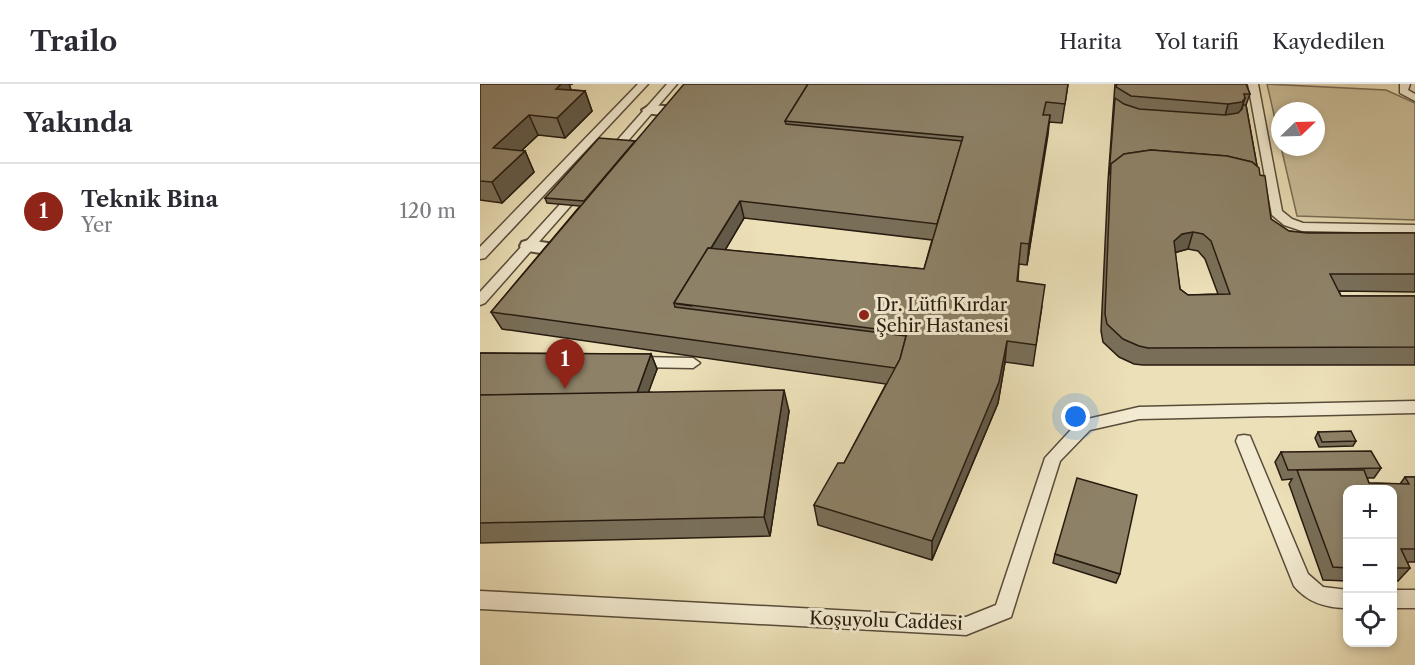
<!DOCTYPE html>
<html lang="tr">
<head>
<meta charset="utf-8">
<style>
  body { margin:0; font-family:"Libre Caslon Text",serif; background:#f7f7f7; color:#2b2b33 }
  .controls { position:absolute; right:18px; bottom:18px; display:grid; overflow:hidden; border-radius:12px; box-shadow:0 3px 9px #0003 }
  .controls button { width:54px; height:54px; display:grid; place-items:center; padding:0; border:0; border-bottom:2px solid #e1e1e2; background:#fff; color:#2b2b33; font:30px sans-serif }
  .compass { position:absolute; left:791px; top:18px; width:54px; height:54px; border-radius:50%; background:#fff; box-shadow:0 3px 9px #0003; rotate:67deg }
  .you { position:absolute; left:596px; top:333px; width:21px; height:21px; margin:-15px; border:4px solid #fff; border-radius:50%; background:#1a73e8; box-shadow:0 0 0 9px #1a73e833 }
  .badge { display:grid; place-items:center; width:39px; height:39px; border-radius:50%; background:#8f2418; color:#fff; font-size:20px; font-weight:700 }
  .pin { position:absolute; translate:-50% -50px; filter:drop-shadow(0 2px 3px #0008) }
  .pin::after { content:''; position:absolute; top:32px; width:21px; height:18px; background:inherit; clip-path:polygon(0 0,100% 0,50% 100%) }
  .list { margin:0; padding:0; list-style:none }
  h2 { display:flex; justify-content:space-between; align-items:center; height:78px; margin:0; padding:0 24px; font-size:26px }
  h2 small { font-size:20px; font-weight:400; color:#7c7c81 }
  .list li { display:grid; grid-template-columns:39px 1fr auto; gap:18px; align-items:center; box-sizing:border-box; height:96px; padding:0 24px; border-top:2px solid #e1e1e2 }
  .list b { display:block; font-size:22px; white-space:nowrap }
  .list p { margin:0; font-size:20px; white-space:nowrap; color:#7c7c81 }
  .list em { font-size:20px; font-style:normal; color:#7c7c81 }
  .icon { flex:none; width:33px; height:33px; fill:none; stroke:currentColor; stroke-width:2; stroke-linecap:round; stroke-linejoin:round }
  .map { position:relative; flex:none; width:935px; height:581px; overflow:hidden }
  header { display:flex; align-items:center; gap:36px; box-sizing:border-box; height:84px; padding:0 30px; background:#fff; border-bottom:2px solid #e1e1e2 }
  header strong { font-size:28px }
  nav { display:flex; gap:33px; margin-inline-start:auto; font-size:21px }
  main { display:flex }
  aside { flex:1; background:#fff }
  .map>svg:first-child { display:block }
  .green { fill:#cbbf9b; stroke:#796d56; stroke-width:1.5 }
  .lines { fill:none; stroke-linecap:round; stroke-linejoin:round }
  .service-casing { stroke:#584c3a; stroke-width:3 }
  .pedestrian-casing { stroke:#584c3a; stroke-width:4 }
  .service { fill:#f3ebd1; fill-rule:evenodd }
  .pedestrian { fill:#f3ebd1; fill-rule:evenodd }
  .wall { fill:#796f59; stroke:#271b10; stroke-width:1.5; fill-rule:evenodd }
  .shaded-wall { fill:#635a48; stroke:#271b10; stroke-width:1.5 }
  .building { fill:#8d8167; stroke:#271b10; stroke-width:1.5; fill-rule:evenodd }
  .poi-dot { fill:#8f2418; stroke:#f3ebd1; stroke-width:2 }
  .labels { text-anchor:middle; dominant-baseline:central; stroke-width:6; stroke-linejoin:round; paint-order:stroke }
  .poi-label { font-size:18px; fill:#271b10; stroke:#f3ebd1; text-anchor:start }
  .street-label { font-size:18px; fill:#271b10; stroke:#f3ebd1 }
</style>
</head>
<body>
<header>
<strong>Trailo</strong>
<nav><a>Harita</a><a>Yol tarifi</a><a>Kaydedilen</a></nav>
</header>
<main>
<aside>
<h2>Yakında<small></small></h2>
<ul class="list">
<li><span class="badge">1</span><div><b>Teknik Bina</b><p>Yer</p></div><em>120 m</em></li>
</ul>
</aside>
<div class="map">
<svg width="935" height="581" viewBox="0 0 935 581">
  <rect width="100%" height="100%" fill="#ece0b8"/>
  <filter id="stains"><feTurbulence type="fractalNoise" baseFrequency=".00333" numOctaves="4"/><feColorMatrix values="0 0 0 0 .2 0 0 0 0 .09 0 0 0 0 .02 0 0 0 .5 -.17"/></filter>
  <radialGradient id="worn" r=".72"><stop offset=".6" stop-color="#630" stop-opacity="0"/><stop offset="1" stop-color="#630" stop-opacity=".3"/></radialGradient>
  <polygon class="green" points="787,0 906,6 935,19 935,136 817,132 801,63 836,63 836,27 800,27 800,57"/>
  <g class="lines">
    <defs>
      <g id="service">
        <polygon points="158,0 168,0 5,174 0,175 0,163"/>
        <polygon points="187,0 197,0 134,73 126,73 126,69"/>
        <polygon points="768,0 778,0 802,127 812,135 823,139 935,141 935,149 822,147 804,141 792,131"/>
        <polygon points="920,0 930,0 928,6 935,10 935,17 920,9"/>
        <polygon points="98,104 102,105 102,109 5,219 0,221 0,208 94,105"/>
        <polygon points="156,273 213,274 220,279 213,284 156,283 149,278"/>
        <polygon points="935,317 935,329 659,335 610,346 580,377 531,533 486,551 0,525 0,507 486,533 516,521 565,374 599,337 659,323"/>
        <path d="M764,351l6,1 2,5 56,133 15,13 25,3v18c-21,0 -40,-5 -54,-22l-58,-145 2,-5z"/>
        <rect x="912" y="506" width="23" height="18"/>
      </g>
      <g id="pedestrian">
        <polygon points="170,21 198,23 206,28 198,33 165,29 162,26"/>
        <polygon points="49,156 92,163 95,167 92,171 85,173 42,166 40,162 42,158"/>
      </g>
    </defs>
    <use href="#service" class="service-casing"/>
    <use href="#pedestrian" class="pedestrian-casing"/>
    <use href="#service" class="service"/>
    <use href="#pedestrian" class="pedestrian"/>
  </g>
  <g class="wall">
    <polygon points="0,0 93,0 89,1 91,6 105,7 112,27 85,54 58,51 41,67 45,67 54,88 22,119 0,116"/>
    <path d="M588,0l-6,39 -13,-1 -22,143 -8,-1 -1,17 24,25 -9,60 -28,-4 -7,41 -66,157 -114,-35 -4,-20 30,-42 42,-79 -384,-55 -11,-17 89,-106 -33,-3 -2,-5 90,-57zM264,134l188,22 -8,29 -199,-19z"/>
    <path d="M635,0h131l4,10 -4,11 11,61 14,53 18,12 18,2h108v59l-76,-1 2,5h74v69h-272l-9,-1 -15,-7 -16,-15 -2,-11 7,-150zM708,165l10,2 7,8 13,35 -30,1 -8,-6 -5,-36 2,-1z"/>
    <polygon points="0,269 171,270 177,285 168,308 309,327 290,452 0,459"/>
    <polygon points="838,348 876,357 873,362 839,363 835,354"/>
    <polygon points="801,368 901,384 894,394 887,394 889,399 920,400 925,393 935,393 935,478 927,478 930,484 918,497 912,497 912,405 867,405 867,497 843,496 809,400 812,395 802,396 795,378"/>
    <polygon points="575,470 640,490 636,499 573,479"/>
  </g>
  <g class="shaded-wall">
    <polygon points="81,0 89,0 94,14 76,5"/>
    <polygon points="105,7 112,27 85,54 77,34"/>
    <polygon points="765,14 760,30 744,36 748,20"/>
    <polygon points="49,31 58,51 23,84 13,64"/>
    <polygon points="570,31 568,51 547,181 549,160"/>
    <polygon points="45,67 54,88 22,119 12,98"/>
    <polygon points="260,117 264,134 212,222 197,220"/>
    <polygon points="713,148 708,165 697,168 689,174 694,157 702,150"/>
    <polygon points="527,257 525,278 518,319 452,476 452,457"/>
    <polygon points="171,270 177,285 162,326 156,312"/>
    <polygon points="304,306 309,327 290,452 284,433"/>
  </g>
  <g class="building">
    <polygon points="0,0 81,0 76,5 105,7 77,34 49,31 13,64 45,67 12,98 0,97"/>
    <polygon points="204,0 328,0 305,37 306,40 482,57 457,140 260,117 231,164 228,164 194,219 195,223 426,252 420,275 415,284 11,228"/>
    <polygon points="328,0 588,0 585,20 566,18 563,31 570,31 549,160 541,159 537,197 565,201 556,261 527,257 519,298 452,457 334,421 358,379 364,379 420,275 427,249 194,219 228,164 444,185 483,53 305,37"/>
    <polygon points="637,0 766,0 770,10 764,10 765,14 762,18 748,20 651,12 636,3"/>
    <polygon points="635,14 644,20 659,25 745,31 758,29 762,25 763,21 766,21 777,82 772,78 747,72 671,66 644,70 631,80 629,91"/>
    <polygon points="119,54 155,57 104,117 65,114"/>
    <path d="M671,66l76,6 25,6 7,6 1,7 5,1 6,43 18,12 18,2h108v41h-85l11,22h74v51l-267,1 -9,-2 -16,-7 -16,-15 -2,-10 6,-150 13,-10zM713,148l10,2 8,7 19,53 -42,1 -8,-6 -6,-48 8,-7z"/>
    <polygon points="0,269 171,270 157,309 0,311"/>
    <polygon points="304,306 284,433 0,439 0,311"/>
    <polygon points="871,347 876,357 842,358 838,348"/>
    <polygon points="891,367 901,384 808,386 801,368"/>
    <polygon points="817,386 884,386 889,399 929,400 925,393 935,393 935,465 921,465 930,484 912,484 912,405 867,405 867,484 853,483"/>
    <polygon points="597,394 657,411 640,490 575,470"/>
  </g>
  <circle class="poi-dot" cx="384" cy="231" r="6"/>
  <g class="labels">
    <g class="poi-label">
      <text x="396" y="221">Dr. Lütfi Kırdar<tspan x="396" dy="21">Şehir Hastanesi</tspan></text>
    </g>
    <g class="street-label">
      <text transform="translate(406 537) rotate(2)">Koşuyolu Caddesi</text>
    </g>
  </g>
  <rect width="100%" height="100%" filter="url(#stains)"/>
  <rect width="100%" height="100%" fill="url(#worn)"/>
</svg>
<div class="controls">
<button>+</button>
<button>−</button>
<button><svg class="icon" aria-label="locate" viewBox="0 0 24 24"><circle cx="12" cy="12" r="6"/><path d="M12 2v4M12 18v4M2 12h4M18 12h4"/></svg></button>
</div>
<svg class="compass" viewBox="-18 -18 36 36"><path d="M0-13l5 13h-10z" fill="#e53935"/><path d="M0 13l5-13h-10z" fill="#7c7c81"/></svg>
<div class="you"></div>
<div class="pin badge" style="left:85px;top:305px">1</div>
</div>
</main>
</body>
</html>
